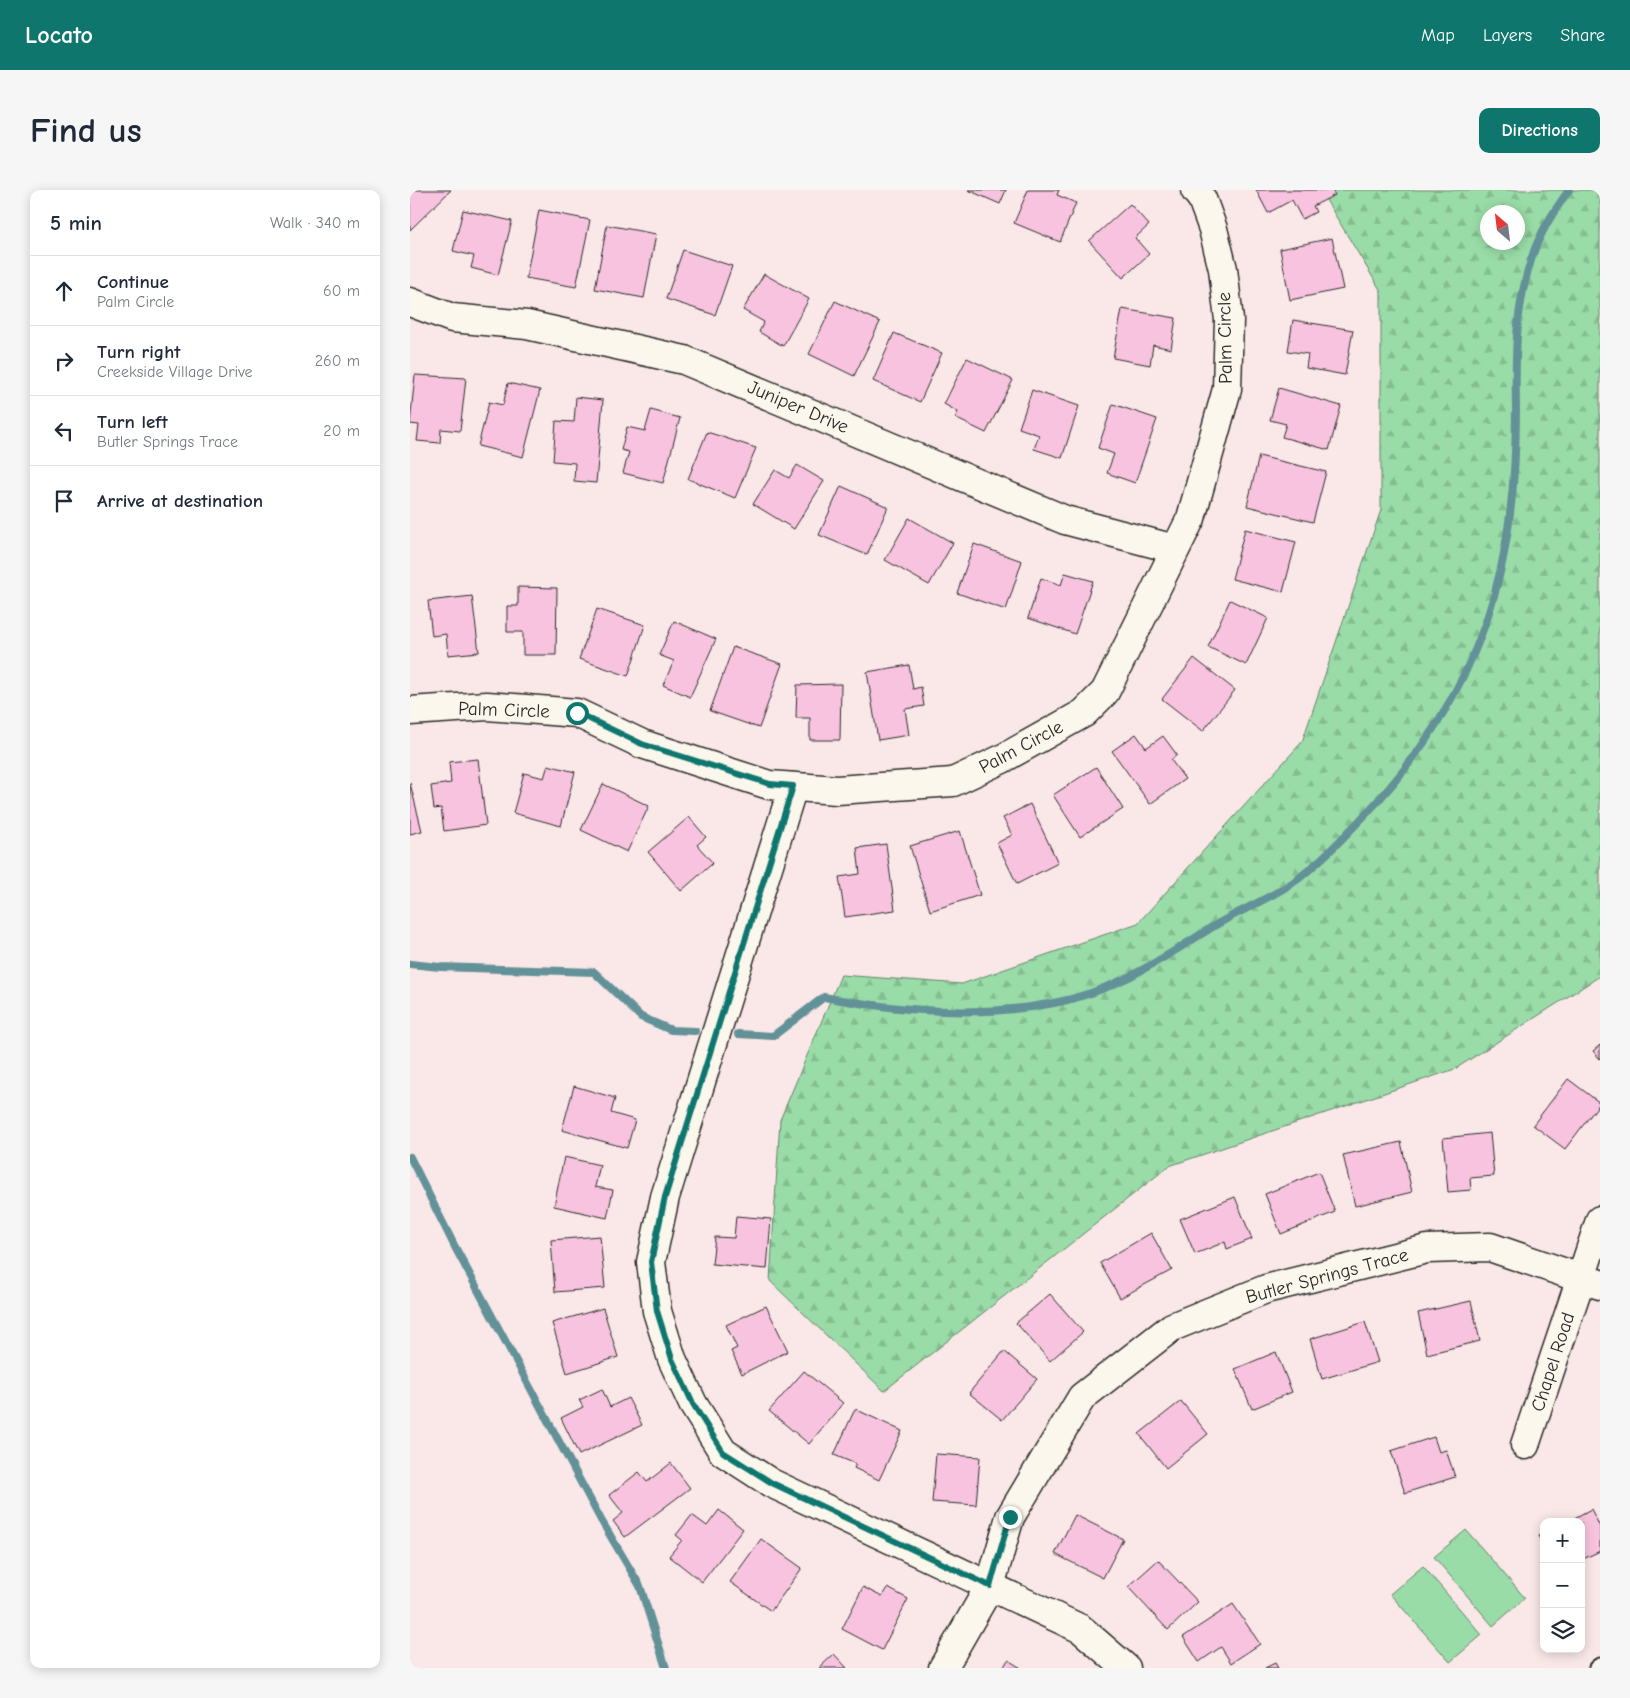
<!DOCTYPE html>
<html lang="en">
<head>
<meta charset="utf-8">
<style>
  body { margin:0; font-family:"Comic Neue",sans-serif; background:#f6f6f7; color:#1f2937 }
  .controls { position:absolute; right:15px; bottom:15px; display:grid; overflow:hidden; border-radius:10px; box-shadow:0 2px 12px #0003 }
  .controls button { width:45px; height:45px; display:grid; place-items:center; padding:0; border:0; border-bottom:1px solid #e0e1e3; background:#fff; color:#1f2937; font:25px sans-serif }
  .compass { position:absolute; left:1070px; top:15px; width:45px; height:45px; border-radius:50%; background:#fff; box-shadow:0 2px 12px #0003; rotate:332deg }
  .stop { position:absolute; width:15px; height:15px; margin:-11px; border:4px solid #0f766e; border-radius:50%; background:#fff }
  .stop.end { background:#0f766e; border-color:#fff; box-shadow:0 1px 5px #0008 }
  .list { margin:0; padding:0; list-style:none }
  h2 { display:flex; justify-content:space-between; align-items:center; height:65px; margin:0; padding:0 20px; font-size:21px }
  h2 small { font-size:16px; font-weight:400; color:#747a83 }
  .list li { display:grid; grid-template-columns:32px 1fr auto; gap:15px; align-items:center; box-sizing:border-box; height:70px; padding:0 20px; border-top:1px solid #e0e1e3 }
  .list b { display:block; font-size:19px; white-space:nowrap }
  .list p { margin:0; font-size:16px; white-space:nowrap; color:#747a83 }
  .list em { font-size:16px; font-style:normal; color:#747a83 }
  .icon { flex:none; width:28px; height:28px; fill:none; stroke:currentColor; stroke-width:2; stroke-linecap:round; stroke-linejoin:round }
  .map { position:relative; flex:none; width:1190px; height:1478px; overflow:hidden; border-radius:10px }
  header { display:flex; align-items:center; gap:30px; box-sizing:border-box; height:70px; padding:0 25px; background:#0f766e; color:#fff }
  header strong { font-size:24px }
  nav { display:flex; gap:28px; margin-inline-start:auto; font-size:18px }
  .intro { display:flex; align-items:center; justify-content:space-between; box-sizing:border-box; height:120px; padding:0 30px }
  h1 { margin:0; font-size:35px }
  .button { padding:12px 22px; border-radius:10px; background:#0f766e; color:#fff; font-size:18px; font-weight:700 }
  main { display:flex; gap:30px; padding:0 30px }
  aside { flex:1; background:#fff; border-radius:10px; box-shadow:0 2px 12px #0003 }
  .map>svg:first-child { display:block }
  .forest { fill:url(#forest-firs); stroke:#628469; fill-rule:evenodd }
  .garden { fill:#99dca7; stroke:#628469 }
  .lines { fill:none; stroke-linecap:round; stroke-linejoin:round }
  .stream { stroke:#629298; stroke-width:8 }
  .building { fill:#f8c3de; stroke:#2b2b2b }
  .service-casing { stroke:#2b2b2b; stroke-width:19 }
  .minor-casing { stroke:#2b2b2b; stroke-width:31 }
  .service { stroke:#fbf7ec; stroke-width:15 }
  .minor { stroke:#fbf7ec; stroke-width:28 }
  .route { stroke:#0f766e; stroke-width:6 }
  .labels { text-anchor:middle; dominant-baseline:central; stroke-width:4; stroke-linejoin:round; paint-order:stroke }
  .street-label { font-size:19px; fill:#2b2b2b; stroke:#fbf7ec }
</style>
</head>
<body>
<header>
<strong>Locato</strong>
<nav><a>Map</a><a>Layers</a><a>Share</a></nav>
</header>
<div class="intro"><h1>Find us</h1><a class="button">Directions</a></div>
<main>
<aside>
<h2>5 min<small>Walk · 340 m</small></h2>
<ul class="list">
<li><svg class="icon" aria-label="ahead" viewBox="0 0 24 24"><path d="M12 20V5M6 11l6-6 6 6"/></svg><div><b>Continue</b><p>Palm Circle</p></div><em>60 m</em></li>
<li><svg class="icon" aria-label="right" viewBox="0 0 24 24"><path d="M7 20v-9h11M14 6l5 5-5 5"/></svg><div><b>Turn right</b><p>Creekside Village Drive</p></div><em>260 m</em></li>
<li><svg class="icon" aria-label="left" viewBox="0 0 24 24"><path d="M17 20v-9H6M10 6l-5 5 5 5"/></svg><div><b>Turn left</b><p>Butler Springs Trace</p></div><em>20 m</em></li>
<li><svg class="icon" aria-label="arrive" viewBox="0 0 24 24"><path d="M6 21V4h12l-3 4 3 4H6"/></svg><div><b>Arrive at destination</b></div></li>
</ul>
</aside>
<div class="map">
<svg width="1190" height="1478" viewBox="0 0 1190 1478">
  <defs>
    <pattern id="forest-firs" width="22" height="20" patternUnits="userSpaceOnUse" patternTransform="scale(1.25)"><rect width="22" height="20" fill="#99dca7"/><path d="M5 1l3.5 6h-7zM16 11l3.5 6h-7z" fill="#84bd90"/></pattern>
  </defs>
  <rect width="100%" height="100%" fill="#fae7e8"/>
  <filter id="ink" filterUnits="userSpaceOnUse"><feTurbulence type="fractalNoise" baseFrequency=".02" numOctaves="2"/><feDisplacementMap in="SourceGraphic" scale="10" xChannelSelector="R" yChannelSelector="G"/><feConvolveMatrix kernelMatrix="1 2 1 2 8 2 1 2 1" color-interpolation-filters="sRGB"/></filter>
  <g filter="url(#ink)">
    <path class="forest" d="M910,0h280v786l-145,93 -286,97 -285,225 -114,-110 10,-161 61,-145 121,9 176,-61 164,-181 79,-232v-219zM1078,22h30v30h-30z"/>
    <g class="garden">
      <polygon points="1056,1340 1115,1408 1083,1436 1024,1367"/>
      <polygon points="1013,1376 1072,1445 1040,1472 980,1404"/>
    </g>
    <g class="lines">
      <g class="stream">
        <polyline points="0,774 30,777 184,782 231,827 261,840 285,841"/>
        <path d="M328,844l35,2 51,-39c74,14 156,21 230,6 62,-12 108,-44 160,-77 28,-17 58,-28 84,-47 24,-19 44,-40 65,-62 68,-71 117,-152 138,-249 11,-51 15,-106 15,-159 -1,-51 -1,-102 16,-152 8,-25 22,-46 37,-67"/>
        <polyline points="0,967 45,1057 191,1330 230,1396 256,1478"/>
      </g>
    </g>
    <g class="building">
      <polygon points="0,0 41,0 0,40"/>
      <polygon points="558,0 596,0 590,14"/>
      <polygon points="618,0 649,0 647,5 666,13 650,52 604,33"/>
      <polygon points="846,0 922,0 925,5 903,16 906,22 892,29 882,10 858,23"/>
      <polygon points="720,14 739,35 725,48 739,64 713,88 679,51"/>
      <polygon points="53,20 102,31 88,85 61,78 64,66 43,61"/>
      <polygon points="129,20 180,30 166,97 116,88"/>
      <polygon points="197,35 246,44 234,108 185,99"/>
      <polygon points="922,48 933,99 880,110 870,59"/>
      <polygon points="273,60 322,76 305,125 256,109"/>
      <polygon points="354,84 399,109 373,156 349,142 354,132 333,120"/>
      <polygon points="425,111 470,132 444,186 399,164"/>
      <polygon points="712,119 766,128 761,159 743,155 740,175 703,168"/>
      <polygon points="883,130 943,140 935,185 896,178 898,164 878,161"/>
      <polygon points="484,143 532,163 510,212 463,191"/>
      <polygon points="557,168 603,190 576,243 545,228 548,222 534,214"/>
      <polygon points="5,185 56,188 50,241 31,239 30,253 7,251 9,235 0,234"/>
      <polygon points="98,193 130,200 113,267 68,256 79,212 93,215"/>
      <polygon points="869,198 931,216 919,260 872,247 876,234 860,230"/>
      <polygon points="622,200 669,216 652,268 624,259 629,245 609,238"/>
      <polygon points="166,207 193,210 186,293 164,291 165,273 143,271 146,231 164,232"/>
      <polygon points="703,214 747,229 725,293 697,283 704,264 688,258"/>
      <polygon points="241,220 270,228 253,293 213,283 219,262 211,260 217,237 235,241"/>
      <polygon points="297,242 346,258 325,308 278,289"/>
      <polygon points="849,266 916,282 903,332 837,316"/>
      <polygon points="387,275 414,291 384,339 343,314 365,280 379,288"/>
      <polygon points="431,296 478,317 457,365 409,345"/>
      <polygon points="499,328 543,353 519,395 475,370"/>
      <polygon points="835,339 886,352 873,402 822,389"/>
      <polygon points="564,354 612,371 596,420 547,403"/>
      <polygon points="655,383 683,391 665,444 618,428 631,388 651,395"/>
      <polygon points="108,397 147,398 146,465 113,465 113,442 97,442 97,416 108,416"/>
      <polygon points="62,406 69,462 38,465 36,444 22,446 18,411"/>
      <polygon points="820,410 858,428 836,475 798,457"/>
      <polygon points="187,419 235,435 218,486 169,469"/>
      <polygon points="264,431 306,449 280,507 253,495 264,471 249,465"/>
      <polygon points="323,457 372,474 349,538 300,521"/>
      <polygon points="784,468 825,500 793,541 752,509"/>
      <polygon points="499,475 503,499 511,497 514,516 495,519 499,545 468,550 457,482"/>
      <polygon points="431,494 430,550 400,550 400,528 386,528 387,495"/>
      <polygon points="726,544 736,558 753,546 767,565 761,570 775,589 740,614 702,561"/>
      <polygon points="68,569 76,635 34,641 31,618 24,619 21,596 41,593 39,572"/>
      <polygon points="138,575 165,582 151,636 103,623 114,583 134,588"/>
      <polygon points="686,577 713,619 670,647 643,605"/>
      <polygon points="0,593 12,641 0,644"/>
      <polygon points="193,594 239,616 217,662 171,640"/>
      <polygon points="620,614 648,673 607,694 587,653 602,645 593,628"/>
      <polygon points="279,627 296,647 287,655 303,673 271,701 238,662"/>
      <polygon points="550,641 570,705 520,721 500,656"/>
      <polygon points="476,654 485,720 435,727 429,687 450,684 447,658"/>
      <polygon points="1190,855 1190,869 1183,861"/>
      <polygon points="1158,889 1190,913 1155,959 1123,935"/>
      <polygon points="164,896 205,908 201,923 225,930 217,958 152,940"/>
      <polygon points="1080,943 1084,986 1060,988 1061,1000 1038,1002 1033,948"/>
      <polygon points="991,952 1002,1002 945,1016 933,965"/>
      <polygon points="154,967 190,975 185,997 203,1000 197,1028 144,1016"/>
      <polygon points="909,982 925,1022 871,1044 855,1004"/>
      <polygon points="825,1007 842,1049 817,1059 815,1052 785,1064 770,1029"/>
      <polygon points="326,1026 361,1029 357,1079 302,1074 305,1047 324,1048"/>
      <polygon points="741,1043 762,1080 710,1108 690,1073"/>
      <polygon points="190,1046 195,1098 145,1102 141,1050"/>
      <polygon points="640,1104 673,1142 640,1171 606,1133"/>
      <polygon points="1061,1111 1070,1151 1017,1164 1008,1123"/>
      <polygon points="356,1116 378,1161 332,1184 321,1161 327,1158 316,1135"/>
      <polygon points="193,1118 208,1167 157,1183 142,1133"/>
      <polygon points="955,1132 968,1172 912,1189 900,1149"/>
      <polygon points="594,1161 627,1189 592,1230 559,1203"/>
      <polygon points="866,1162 882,1202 842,1219 825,1179"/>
      <polygon points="394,1181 433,1213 399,1254 359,1221"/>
      <polygon points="192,1199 200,1217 218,1208 232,1235 169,1265 151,1228 173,1217 169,1210"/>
      <polygon points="771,1211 798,1244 756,1278 729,1244"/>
      <polygon points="445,1219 492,1241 469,1290 444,1278 446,1274 424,1265"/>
      <polygon points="1024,1247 1029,1262 1036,1260 1045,1287 995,1303 981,1261"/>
      <polygon points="526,1264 570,1267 566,1315 522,1312"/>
      <polygon points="261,1273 280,1298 215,1347 203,1331 213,1323 199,1305 229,1282 237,1292"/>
      <polygon points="1181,1319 1190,1337 1190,1361 1171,1370 1171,1332 1157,1332"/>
      <polygon points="309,1320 333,1339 292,1392 259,1366 272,1350 266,1345 282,1325 297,1336"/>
      <polygon points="665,1325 713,1349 693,1388 645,1364"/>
      <polygon points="1134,1343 1134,1355 1129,1346"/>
      <polygon points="351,1349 392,1378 361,1421 320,1392"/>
      <polygon points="748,1370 788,1412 758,1440 718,1397"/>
      <polygon points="453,1397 472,1407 478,1398 498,1409 472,1460 432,1439"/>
      <polygon points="823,1414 850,1454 821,1473 811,1457 789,1472 773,1447"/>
      <polygon points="424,1464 437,1478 409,1478"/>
      <polygon points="598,1470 611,1478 593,1478"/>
      <polygon points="865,1473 868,1478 855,1478"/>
    </g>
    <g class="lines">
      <defs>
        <polyline id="service" points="1187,1478 1190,1476"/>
        <g id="minor">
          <polyline points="0,112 42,128 117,135 274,170 655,330 765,359"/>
          <polyline points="0,521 77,516 167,523 232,554 359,595 427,600 543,592 592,569 674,523 695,502 781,328 817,199 819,130 813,79 803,39 792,9 785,0"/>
          <polyline points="383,597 255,1007 241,1072 247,1121 262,1169 283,1214 313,1262 361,1293 671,1439 716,1478"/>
          <polyline points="1187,1093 1171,1088 1190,1030"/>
          <polyline points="1115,1255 1171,1088"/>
          <polyline points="533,1478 580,1396 600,1327 672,1207 762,1137 856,1099 1017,1059 1080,1057 1190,1095"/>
        </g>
      </defs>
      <use href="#service" class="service-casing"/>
      <use href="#minor" class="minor-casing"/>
      <use href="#service" class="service"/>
      <use href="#minor" class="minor"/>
    </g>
  </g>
  <g class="lines" filter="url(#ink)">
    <polyline class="route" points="167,523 232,554 360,594 383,596 255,1007 241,1072 247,1121 262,1169 283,1214 313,1262 362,1293 580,1396 600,1327"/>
  </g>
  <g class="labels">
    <g class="street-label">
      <text transform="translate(815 148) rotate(-91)">Palm Circle</text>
      <text transform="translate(388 217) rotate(23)">Juniper Drive</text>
      <text transform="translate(94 520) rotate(2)">Palm Circle</text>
      <text transform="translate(611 557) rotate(-28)">Palm Circle</text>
      <text transform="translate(917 1086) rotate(-15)">Butler Springs Trace</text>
      <text transform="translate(1143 1172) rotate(-72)">Chapel Road</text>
    </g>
  </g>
</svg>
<div class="controls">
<button>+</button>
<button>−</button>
<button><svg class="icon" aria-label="layers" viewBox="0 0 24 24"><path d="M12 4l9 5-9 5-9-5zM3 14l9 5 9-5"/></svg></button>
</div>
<svg class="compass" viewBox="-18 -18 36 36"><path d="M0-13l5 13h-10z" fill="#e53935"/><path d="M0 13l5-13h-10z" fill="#747a83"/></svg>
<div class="stop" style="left:167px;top:523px"></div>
<div class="stop end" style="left:600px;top:1327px"></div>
</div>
</main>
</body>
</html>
